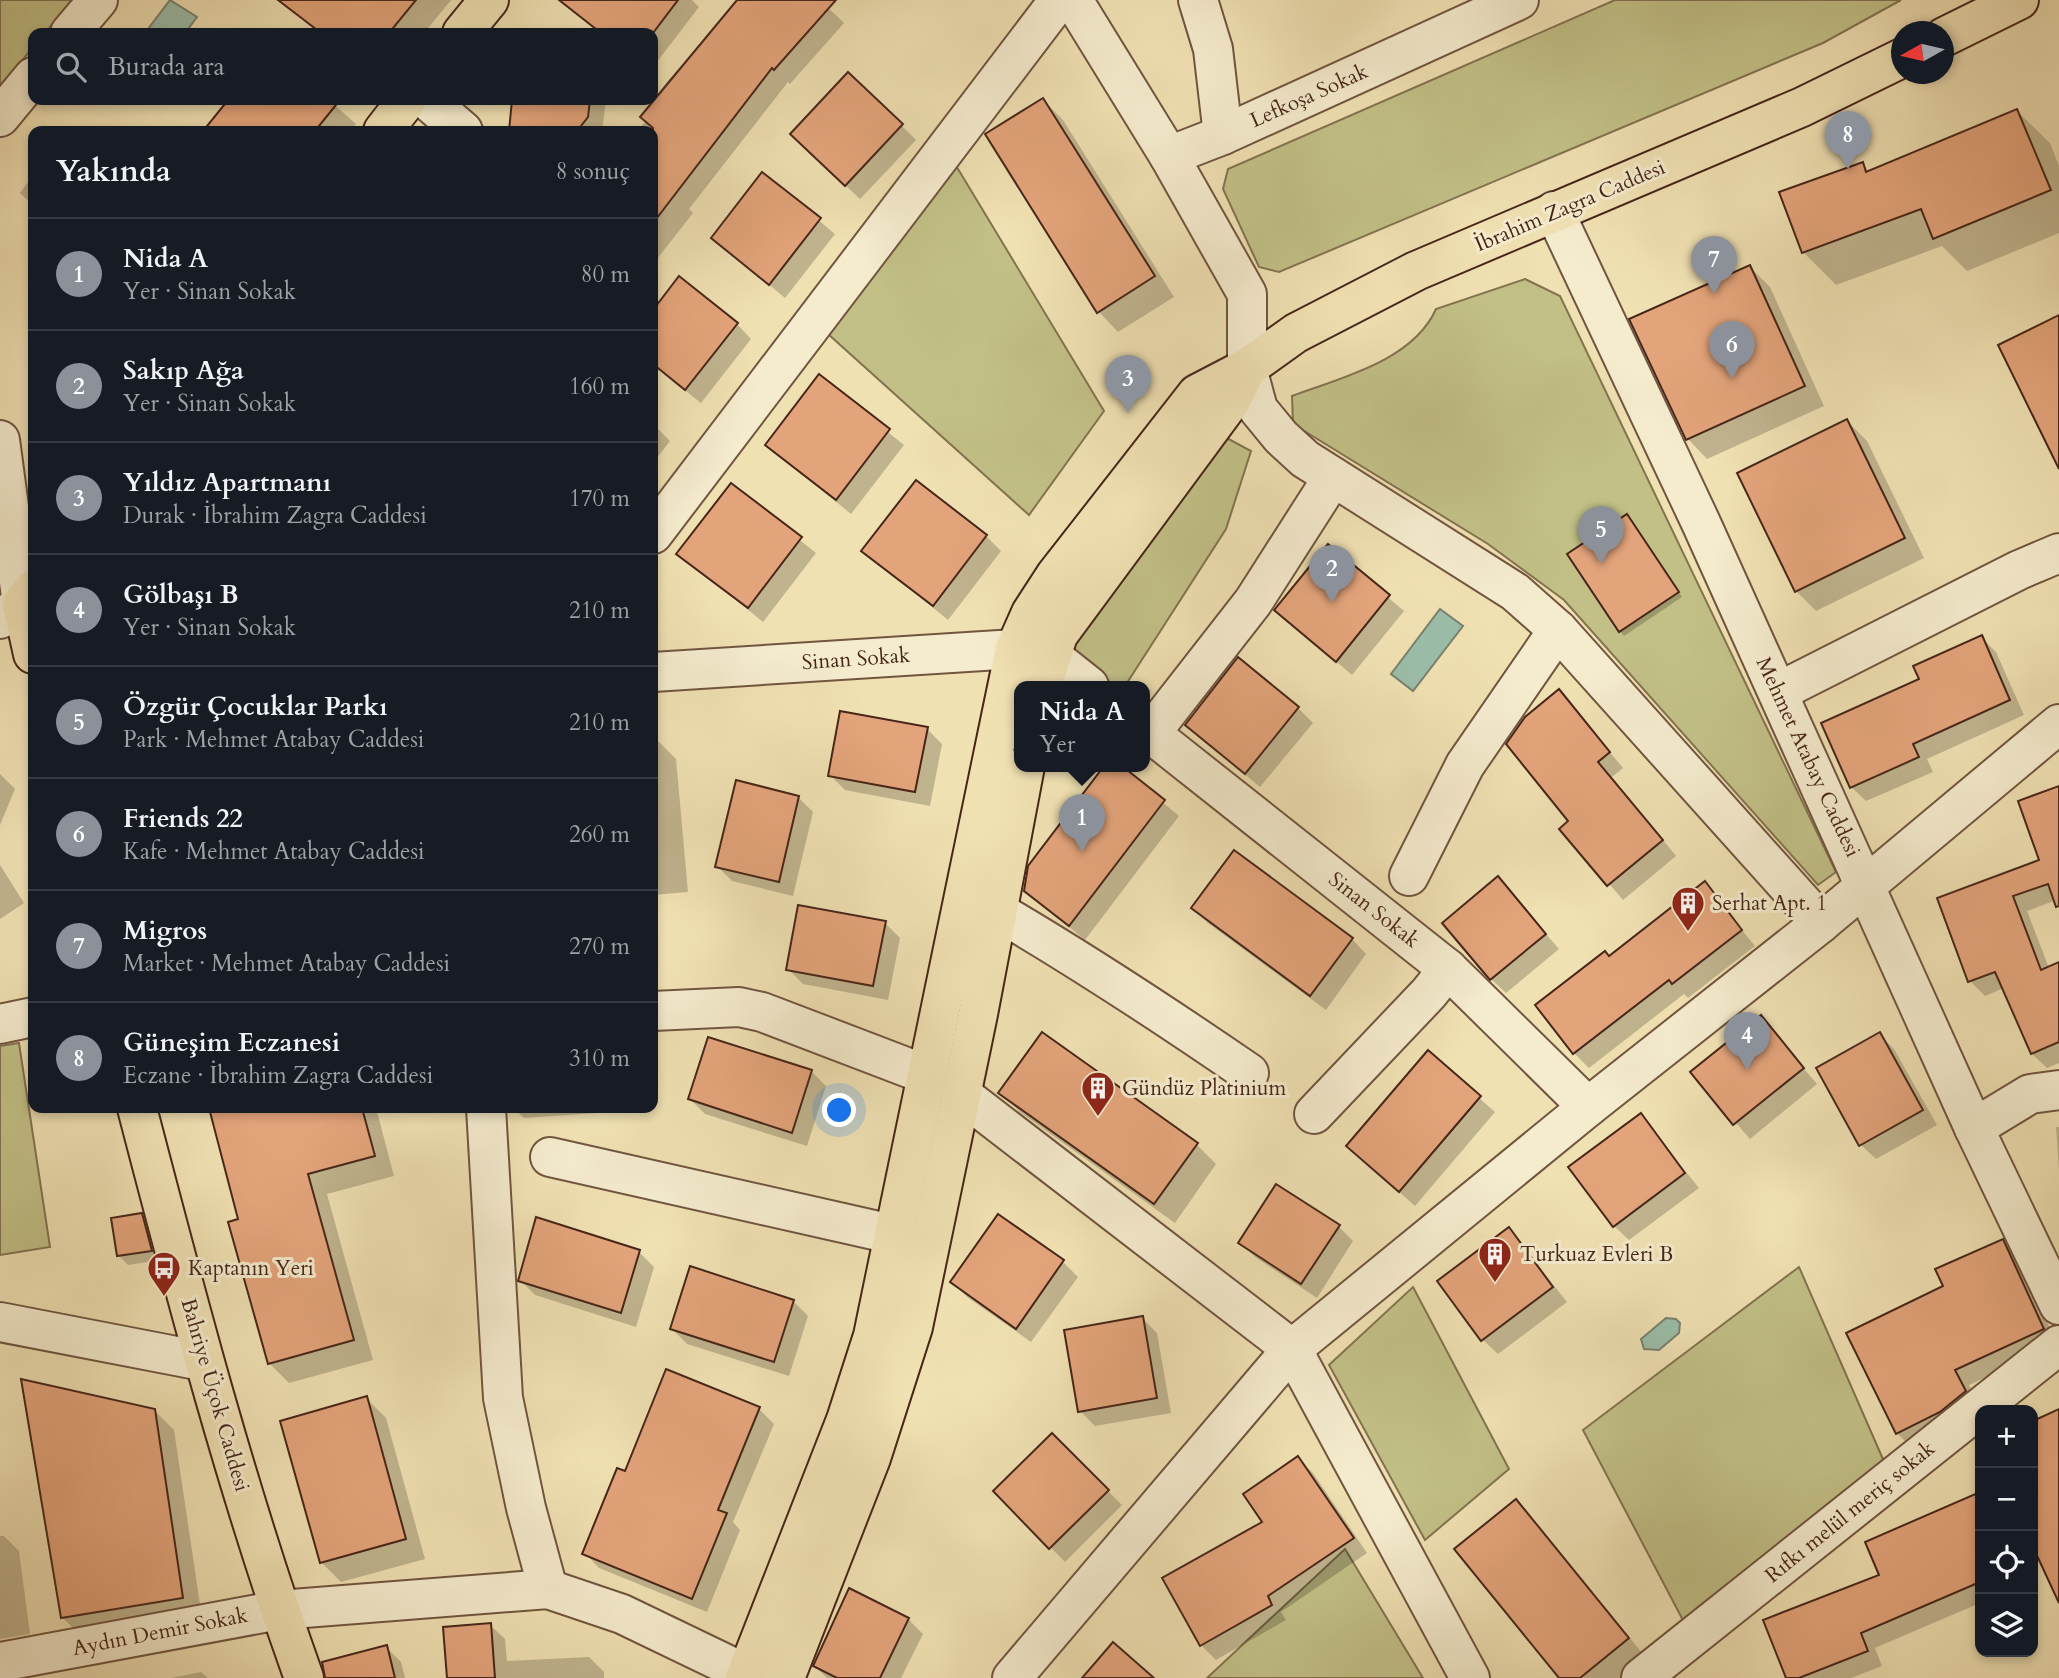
<!DOCTYPE html>
<html lang="tr">
<head>
<meta charset="utf-8">
<style>
  body { margin:0; font-family:Cardo,serif; background:#242831; color:#f1f3f6 }
  .controls { position:absolute; right:21px; bottom:21px; display:grid; overflow:hidden; border-radius:14px; box-shadow:0 4px 10px #0003 }
  .controls button { width:63px; height:63px; display:grid; place-items:center; padding:0; border:0; border-bottom:2px solid #363941; background:#171b24; color:#f1f3f6; font:35px sans-serif }
  .compass { position:absolute; left:1891px; top:21px; width:63px; height:63px; border-radius:50%; background:#171b24; box-shadow:0 4px 10px #0003; rotate:262deg }
  .you { position:absolute; left:840px; top:1111px; width:24px; height:24px; margin:-18px; border:5px solid #fff; border-radius:50%; background:#1a73e8; box-shadow:0 0 0 10px #1a73e833 }
  .badge { display:grid; place-items:center; width:46px; height:46px; border-radius:50%; background:#8c9099; color:#fff; font-size:23px; font-weight:700 }
  .pin { position:absolute; translate:-50% -58px; filter:drop-shadow(0 2px 4px #0008) }
  .pin::after { content:''; position:absolute; top:37px; width:24px; height:21px; background:inherit; clip-path:polygon(0 0,100% 0,50% 100%) }
  .popup { position:absolute; left:1014px; top:681px; width:136px; height:91px; box-sizing:border-box; display:grid; place-content:center; border-radius:14px; background:#171b24; filter:drop-shadow(0 2px 5px #0005); font-size:23px; white-space:nowrap; color:#9ea1a6 }
  .popup b { font-size:26px; color:#f1f3f6 }
  .popup::after { content:''; position:absolute; left:50%; top:100%; margin-left:-14px; border:14px solid transparent; border-top-color:#171b24 }
  .list { margin:0; padding:0; list-style:none }
  h2 { display:flex; justify-content:space-between; align-items:center; height:91px; margin:0; padding:0 28px; font-size:30px }
  h2 small { font-size:23px; font-weight:400; color:#9ea1a6 }
  .list li { display:grid; grid-template-columns:46px 1fr auto; gap:21px; align-items:center; box-sizing:border-box; height:112px; padding:0 28px; border-top:2px solid #363941 }
  .list b { display:block; font-size:26px; white-space:nowrap }
  .list p { margin:0; font-size:23px; white-space:nowrap; color:#9ea1a6 }
  .list em { font-size:23px; font-style:normal; color:#9ea1a6 }
  .icon { flex:none; width:38px; height:38px; fill:none; stroke:currentColor; stroke-width:2; stroke-linecap:round; stroke-linejoin:round }
  .map { position:relative; flex:none; width:2059px; height:1678px; overflow:hidden }
  .search { position:absolute; background:#171b24; box-shadow:0 4px 10px #0003; left:28px; top:28px; width:630px; height:77px; display:flex; align-items:center; gap:18px; box-sizing:border-box; padding:0 24px; border-radius:14px; color:#9ea1a6; font-size:26px }
  .panel { position:absolute; background:#171b24; box-shadow:0 4px 10px #0003; left:28px; top:126px; width:630px; height:987px; border-radius:14px }
  .map>svg:first-child { display:block }
  .green { fill:#c2c087; stroke:#847350; stroke-width:2 }
  .water { fill:#9bbea9; stroke:#79816f; stroke-width:2 }
  .shadow { fill:#0003 }
  .building { fill:#e4a47b; stroke:#472619; stroke-width:2 }
  .lines { fill:none; stroke-linecap:round; stroke-linejoin:round }
  .minor-casing { stroke:#715540; stroke-width:42 }
  .major-casing { stroke:#472619; stroke-width:42 }
  .minor { stroke:#f5ecce; stroke-width:38 }
  .major { stroke:#f0e1b3; stroke-width:38 }
  .labels { text-anchor:middle; dominant-baseline:central; stroke-width:6; stroke-linejoin:round; paint-order:stroke }
  .street-label { font-size:21px; fill:#472619; stroke:#f5ecce }
  .poi-label { font-size:21px; fill:#472619; stroke:#f5ecce; text-anchor:start }
</style>
</head>
<body>
<div class="map">
<svg width="2059" height="1678" viewBox="0 0 2059 1678">
  <rect width="100%" height="100%" fill="#f0e1b3"/>
  <filter id="stains"><feTurbulence type="fractalNoise" baseFrequency=".00286" numOctaves="4"/><feColorMatrix values="0 0 0 0 .2 0 0 0 0 .09 0 0 0 0 .02 0 0 0 .5 -.17"/></filter>
  <radialGradient id="worn" r=".72"><stop offset=".6" stop-color="#630" stop-opacity="0"/><stop offset="1" stop-color="#630" stop-opacity=".3"/></radialGradient>
  <g class="green">
    <polygon points="0,0 72,0 45,33 33,33 33,47 0,88"/>
    <polygon points="1615,0 1901,0 1823,43 1279,272 1259,267 1223,189 1228,169"/>
    <polygon points="952,159 1104,411 1029,515 827,333"/>
    <path d="M1525,279l35,17 276,576 -18,13 -254,-285 -76,-56 -195,-120 -1,-28c48,-18 121,-35 144,-87z"/>
    <polygon points="1223,436 1251,451 1226,529 1125,686 1111,686 1068,644"/>
    <polygon points="19,1043 50,1247 0,1255 0,1046"/>
    <polygon points="1799,1267 1886,1466 1686,1626 1583,1430"/>
    <polygon points="1413,1287 1509,1469 1425,1540 1329,1365"/>
    <polygon points="1345,1549 1423,1678 1207,1678"/>
  </g>
  <g class="water">
    <polygon points="170,0 197,17 185,33 145,33"/>
    <polygon points="1440,609 1463,626 1413,691 1391,674"/>
    <polygon points="1666,1318 1676,1319 1680,1323 1679,1333 1659,1350 1644,1349 1641,1339"/>
  </g>
  <g class="shadow">
    <polygon points="306,0 451,0 424,33 318,33 297,13"/>
    <polygon points="586,0 692,0 699,7 653,67 653,33 600,33 577,12"/>
    <polygon points="739,0 820,0 844,23 790,84 788,82 689,209 693,213 653,264 653,131 637,131 646,121 642,117 666,83"/>
    <polygon points="231,100 329,100 356,124 350,131 205,131"/>
    <polygon points="514,100 606,100 602,131 510,131"/>
    <polygon points="1043,100 1063,120 1174,297 1118,332 1099,312 987,135"/>
    <polygon points="2017,111 2050,143 2059,166 2059,233 1967,271 1942,246 1836,285 1803,252 1862,164 1870,172"/>
    <polygon points="901,125 916,140 860,199 807,149"/>
    <polygon points="763,174 835,234 785,298 713,238"/>
    <polygon points="33,175 33,205 20,193"/>
    <polygon points="1750,267 1770,287 1824,406 1707,459 1688,439"/>
    <polygon points="653,302 658,306 737,324 751,339 701,403 653,365"/>
    <polygon points="819,377 904,445 851,514 767,445"/>
    <polygon points="1847,421 1867,441 1924,558 1816,611 1796,591"/>
    <polygon points="653,424 670,441 653,463"/>
    <polygon points="731,485 816,553 763,622 679,553"/>
    <polygon points="1627,516 1682,597 1624,636 1620,631"/>
    <polygon points="986,536 1001,551 948,620 864,551"/>
    <polygon points="1328,546 1404,611 1352,675 1276,610"/>
    <polygon points="1982,638 1996,652 2024,715 1927,759 1933,772 1866,801 1851,787 1921,680"/>
    <polygon points="1559,691 1623,768 1612,777 1676,856 1623,900 1562,829 1571,821"/>
    <polygon points="1298,708 1313,723 1260,787 1187,725"/>
    <polygon points="927,729 942,744 930,806 845,790 830,775"/>
    <polygon points="653,741 658,741 676,759 688,892 653,895"/>
    <polygon points="1119,766 1179,816 1085,940 1025,890"/>
    <polygon points="0,774 15,789 0,825"/>
    <polygon points="2059,787 2059,899 2027,911 2049,968 2059,964 2059,1063 2047,1068 2032,1054 2004,988 1985,996 1970,981 1939,899 2041,861"/>
    <polygon points="798,797 813,812 793,896 732,881 717,866"/>
    <polygon points="0,865 24,903 0,919"/>
    <polygon points="1498,879 1559,949 1506,993 1491,979"/>
    <polygon points="1704,884 1755,946 1688,998 1684,994 1589,1068 1574,1053 1609,958"/>
    <polygon points="1193,908 1352,939 1366,954 1326,1010 1208,923"/>
    <polygon points="885,923 900,938 888,1000 803,984 788,969"/>
    <polygon points="1761,1018 1817,1084 1750,1139 1693,1073"/>
    <polygon points="1879,1034 1894,1049 1937,1125 1876,1159 1861,1145"/>
    <polygon points="1428,1053 1495,1112 1415,1206 1348,1146"/>
    <polygon points="811,1071 826,1086 807,1146 705,1114 690,1099"/>
    <polygon points="1001,1093 1196,1144 1216,1164 1175,1223 1020,1112"/>
    <polygon points="211,1108 376,1108 394,1176 327,1194 373,1360 289,1383 269,1363 240,1220"/>
    <polygon points="513,1108 626,1108 626,1111 524,1118"/>
    <polygon points="1641,1116 1699,1188 1629,1240 1614,1226"/>
    <polygon points="2056,1127 2059,1127 2059,1170"/>
    <polygon points="141,1215 151,1225 160,1260 128,1265 119,1256"/>
    <polygon points="999,1216 1063,1262 1078,1277 1031,1342 967,1297 953,1282"/>
    <polygon points="1338,1226 1353,1241 1317,1298 1255,1257 1240,1242"/>
    <polygon points="1509,1229 1567,1302 1498,1354 1483,1340"/>
    <polygon points="2002,1241 2017,1256 2057,1344 1969,1385 1980,1407 1912,1448 1897,1433 1945,1287"/>
    <polygon points="639,1252 654,1267 636,1327 535,1295 520,1280"/>
    <polygon points="793,1301 808,1316 789,1376 687,1344 672,1329"/>
    <polygon points="1142,1318 1157,1333 1171,1413 1095,1426 1080,1411"/>
    <polygon points="366,1398 386,1418 425,1559 341,1582 321,1562"/>
    <polygon points="759,1409 774,1424 733,1522 740,1530 707,1612 599,1568 585,1553 625,1473"/>
    <polygon points="154,1410 174,1430 202,1618 82,1637 62,1617"/>
    <polygon points="2054,1413 2059,1417 2059,1599 2033,1543 2033,1423"/>
    <polygon points="1052,1435 1122,1505 1065,1562 995,1491"/>
    <polygon points="1980,1448 1980,1460 1976,1450"/>
    <polygon points="1298,1458 1313,1473 1367,1553 1281,1612 1286,1620 1216,1660 1201,1645"/>
    <polygon points="1980,1494 1980,1603 1875,1648 1882,1666 1851,1678 1788,1678 1881,1576 1867,1543"/>
    <polygon points="1515,1501 1535,1521 1647,1659 1624,1678 1561,1678"/>
    <polygon points="0,1536 4,1536 19,1551 30,1634 0,1639"/>
    <polygon points="908,1619 923,1634 901,1678 827,1678 815,1666"/>
    <polygon points="490,1625 505,1639 507,1661 589,1657 604,1672 604,1678 449,1678"/>
    <polygon points="386,1647 401,1662 405,1678 331,1678"/>
    <polygon points="201,1672 208,1678 171,1678"/>
  </g>
  <g class="building">
    <polygon points="278,0 416,0 389,33 321,33"/>
    <polygon points="559,0 678,0 653,33 601,33"/>
    <polygon points="737,0 836,0 774,70 772,68 653,223 653,128 640,117"/>
    <polygon points="848,72 903,124 845,186 790,134"/>
    <polygon points="1043,98 1155,276 1097,313 985,134"/>
    <polygon points="228,100 340,100 315,131 203,131"/>
    <polygon points="512,100 590,100 588,117 577,131 509,131"/>
    <polygon points="2017,109 2051,190 1933,239 1921,209 1802,253 1779,192 1863,162 1866,172"/>
    <polygon points="762,172 821,218 769,285 711,238"/>
    <polygon points="1750,265 1805,386 1686,440 1629,319"/>
    <polygon points="679,276 738,323 685,390 653,364 653,310"/>
    <polygon points="2059,315 2059,469 1998,345"/>
    <polygon points="819,374 890,429 836,500 765,445"/>
    <polygon points="1847,419 1905,538 1795,592 1737,473"/>
    <polygon points="916,480 987,535 933,606 861,551"/>
    <polygon points="731,483 802,537 748,608 676,554"/>
    <polygon points="1627,514 1679,592 1619,632 1567,554"/>
    <polygon points="1328,544 1390,595 1336,662 1274,610"/>
    <polygon points="1982,635 2010,700 1913,744 1919,757 1850,788 1821,723 1919,679 1913,666"/>
    <polygon points="1238,657 1299,707 1245,774 1185,725"/>
    <polygon points="1559,689 1610,752 1598,762 1663,840 1607,886 1559,829 1568,821 1506,744 1525,717"/>
    <polygon points="840,711 928,727 915,792 828,776"/>
    <polygon points="1104,766 1122,766 1165,800 1069,926 1024,891 1028,866"/>
    <polygon points="736,780 799,796 779,882 715,867"/>
    <polygon points="2059,786 2059,906 2056,907 2048,884 2013,896 2041,970 2059,962 2059,1042 2031,1054 1995,972 1968,982 1937,898 2039,860 2018,801"/>
    <polygon points="1234,850 1353,938 1310,996 1191,908"/>
    <polygon points="1498,876 1546,934 1490,980 1442,923"/>
    <polygon points="1705,881 1742,930 1672,984 1669,980 1573,1054 1535,1005 1605,951 1609,956"/>
    <polygon points="798,905 886,921 873,986 786,970"/>
    <polygon points="1761,1015 1804,1068 1733,1125 1690,1072"/>
    <polygon points="1042,1032 1198,1143 1154,1204 998,1093"/>
    <polygon points="1880,1032 1923,1110 1859,1146 1816,1068"/>
    <polygon points="708,1037 812,1070 792,1133 688,1099"/>
    <polygon points="1428,1050 1481,1096 1399,1192 1346,1146"/>
    <polygon points="209,1108 362,1108 375,1156 308,1174 354,1340 268,1364 228,1222 238,1219"/>
    <polygon points="1641,1113 1685,1173 1613,1227 1568,1167"/>
    <polygon points="1276,1184 1340,1225 1301,1284 1238,1243"/>
    <polygon points="142,1213 152,1251 117,1256 111,1218"/>
    <polygon points="998,1214 1064,1260 1016,1329 950,1282"/>
    <polygon points="536,1217 640,1250 621,1313 518,1281"/>
    <polygon points="1509,1227 1553,1287 1481,1341 1437,1281"/>
    <polygon points="2003,1239 2044,1329 1955,1370 1966,1391 1940,1412 1896,1434 1846,1333 1943,1286 1935,1269"/>
    <polygon points="690,1266 794,1300 774,1362 670,1329"/>
    <polygon points="1143,1316 1157,1398 1078,1412 1064,1330"/>
    <polygon points="666,1369 760,1407 718,1510 727,1513 692,1599 582,1554 617,1468 625,1471"/>
    <polygon points="21,1379 155,1409 183,1598 61,1618"/>
    <polygon points="367,1396 406,1539 320,1563 280,1421"/>
    <polygon points="2059,1409 2059,1603 2033,1547 2033,1421"/>
    <polygon points="1052,1433 1109,1490 1049,1549 993,1491"/>
    <polygon points="1298,1456 1354,1538 1268,1596 1272,1605 1200,1646 1162,1578 1262,1522 1243,1494"/>
    <polygon points="1980,1492 1980,1582 1861,1633 1868,1651 1799,1678 1786,1678 1763,1620 1879,1575 1865,1542"/>
    <polygon points="1516,1499 1629,1638 1580,1678 1559,1678 1454,1549"/>
    <polygon points="849,1588 909,1618 880,1678 837,1678 813,1666"/>
    <polygon points="491,1623 495,1678 447,1678 443,1627"/>
    <polygon points="1113,1642 1154,1678 1082,1678"/>
    <polygon points="387,1645 395,1678 325,1678 322,1662"/>
  </g>
  <g class="lines">
    <defs>
      <g id="minor">
        <polyline points="1073,0 1169,156 1247,294 1247,368 1258,409 1281,437 1305,459 1515,592 1558,630 1821,923"/>
        <polyline points="1198,0 1213,49 1223,135"/>
        <polyline points="70,33 98,0"/>
        <polyline points="427,100 463,131"/>
        <polyline points="0,117 33,77"/>
        <polyline points="1169,156 1223,135 1519,0"/>
        <polyline points="1554,211 1701,523 1974,1128 2059,1305"/>
        <polyline points="0,440 22,604 0,619"/>
        <polyline points="653,534 1059,0"/>
        <polyline points="653,672 1015,649 1050,655 1089,686"/>
        <polyline points="1778,692 2019,570 2059,553"/>
        <polyline points="1145,729 1448,969 1588,1107"/>
        <polyline points="1150,734 1253,602 1333,477"/>
        <polyline points="1409,876 1465,765 1558,630"/>
        <path d="M997,911c87,51 169,105 252,162"/>
        <polyline points="653,1011 739,1007 762,1012 927,1075"/>
        <polyline points="0,1024 33,1017"/>
        <polyline points="961,1094 1292,1349 1470,1678"/>
        <polyline points="486,1108 503,1398 526,1508 548,1589"/>
        <polyline points="1314,1114 1429,993 1448,969"/>
        <polyline points="1974,1128 2030,1094 2059,1090"/>
        <polyline points="550,1157 896,1235"/>
        <polyline points="0,1322 202,1361"/>
        <polyline points="0,1662 279,1610 548,1589 622,1614 755,1678"/>
        <polyline points="1012,1678 1292,1349 1588,1107 1821,923 2059,724"/>
        <polyline points="1641,1678 2059,1345"/>
      </g>
      <g id="major">
        <polyline points="462,33 489,0"/>
        <polyline points="1944,37 2019,0"/>
        <polyline points="383,131 407,100"/>
        <polyline points="33,590 22,604 33,654"/>
        <polyline points="1042,686 1058,635 1230,402 1247,368"/>
        <path d="M137,1108c50,192 100,383 167,570"/>
        <polyline points="745,1678 846,1420 873,1336 1015,649 1031,613 1055,576 1197,394 1247,368 1296,333 1416,271 1802,107 1902,58"/>
        <polyline points="785,1678 871,1458 913,1327 978,1014 1025,766"/>
      </g>
    </defs>
    <use href="#minor" class="minor-casing"/>
    <use href="#major" class="major-casing"/>
    <use href="#minor" class="minor"/>
    <use href="#major" class="major"/>
  </g>
  <defs>
    <symbol id="building-pin" viewBox="-11 -11 22 30"><path d="M0 17L-7.5 6A9.5 9.5 0 1 1 7.5 6Z" fill="#8f2418" stroke="#f5ecce"/><path d="M-4-6H4V6H1V3H-1V6H-4ZM-2.5-4.3h1.7v1.8h-1.7ZM.8-4.3h1.7v1.8H.8ZM-2.5-1h1.7V.8h-1.7ZM.8-1h1.7V.8H.8Z" fill="#fff"/></symbol>
    <symbol id="bus-pin" viewBox="-11 -11 22 30"><path d="M0 17L-7.5 6A9.5 9.5 0 1 1 7.5 6Z" fill="#8f2418" stroke="#f5ecce"/><path d="M-5-6H5V4H4V6H2V4H-2V6H-4V4H-5ZM-3.5-4V0h7V-4ZM-3.5 1.2v1.5H-2V1.2ZM2 1.2v1.5H3.5V1.2Z" fill="#fff"/></symbol>
  </defs>
  <g fill-rule="evenodd">
    <use href="#building-pin" x="1669" y="884" width="38" height="52"/>
    <use href="#building-pin" x="1079" y="1069" width="38" height="52"/>
    <use href="#building-pin" x="1476" y="1235" width="38" height="52"/>
    <use href="#bus-pin" x="145" y="1249" width="38" height="52"/>
  </g>
  <g class="labels">
    <g class="street-label">
      <text transform="translate(1309 96) rotate(-24)">Lefkoşa Sokak</text>
      <text transform="translate(1570 206) rotate(-23)">İbrahim Zagra Caddesi</text>
      <text transform="translate(856 659) rotate(-4)">Sinan Sokak</text>
      <text transform="translate(1808 757) rotate(65)">Mehmet Atabay Caddesi</text>
      <text transform="translate(1374 910) rotate(38)">Sinan Sokak</text>
      <text transform="translate(215 1395) rotate(74)">Bahriye Üçok Caddesi</text>
      <text transform="translate(1850 1512) rotate(-39)">Rıfkı melül meriç sokak</text>
      <text transform="translate(160 1632) rotate(-11)">Aydın Demir Sokak</text>
    </g>
    <g class="poi-label">
      <text x="1712" y="903">Serhat Apt. 1</text>
      <text x="1122" y="1088">Gündüz Platinium</text>
      <text x="1520" y="1254">Turkuaz Evleri B</text>
      <text x="188" y="1268">Kaptanın Yeri</text>
    </g>
  </g>
  <rect width="100%" height="100%" filter="url(#stains)"/>
  <rect width="100%" height="100%" fill="url(#worn)"/>
</svg>
<div class="controls">
<button>+</button>
<button>−</button>
<button><svg class="icon" aria-label="locate" viewBox="0 0 24 24"><circle cx="12" cy="12" r="6"/><path d="M12 2v4M12 18v4M2 12h4M18 12h4"/></svg></button>
<button><svg class="icon" aria-label="layers" viewBox="0 0 24 24"><path d="M12 4l9 5-9 5-9-5zM3 14l9 5 9-5"/></svg></button>
</div>
<svg class="compass" viewBox="-18 -18 36 36"><path d="M0-13l5 13h-10z" fill="#e53935"/><path d="M0 13l5-13h-10z" fill="#9ea1a6"/></svg>
<div class="you"></div>
<div class="pin badge" style="left:1082px;top:852px">1</div>
<div class="popup"><b>Nida A</b>Yer</div>
<div class="pin badge" style="left:1332px;top:603px">2</div>
<div class="pin badge" style="left:1128px;top:413px">3</div>
<div class="pin badge" style="left:1747px;top:1070px">4</div>
<div class="pin badge" style="left:1601px;top:564px">5</div>
<div class="pin badge" style="left:1732px;top:379px">6</div>
<div class="pin badge" style="left:1714px;top:294px">7</div>
<div class="pin badge" style="left:1848px;top:169px">8</div>
<div class="search"><svg class="icon" aria-label="search" viewBox="0 0 24 24"><circle cx="10" cy="10" r="6"/><path d="M15 15l6 6"/></svg>Burada ara</div>
<section class="panel">
<h2>Yakında<small>8 sonuç</small></h2>
<ul class="list">
<li><span class="badge">1</span><div><b>Nida A</b><p>Yer · Sinan Sokak</p></div><em>80 m</em></li>
<li><span class="badge">2</span><div><b>Sakıp Ağa</b><p>Yer · Sinan Sokak</p></div><em>160 m</em></li>
<li><span class="badge">3</span><div><b>Yıldız Apartmanı</b><p>Durak · İbrahim Zagra Caddesi</p></div><em>170 m</em></li>
<li><span class="badge">4</span><div><b>Gölbaşı B</b><p>Yer · Sinan Sokak</p></div><em>210 m</em></li>
<li><span class="badge">5</span><div><b>Özgür Çocuklar Parkı</b><p>Park · Mehmet Atabay Caddesi</p></div><em>210 m</em></li>
<li><span class="badge">6</span><div><b>Friends 22</b><p>Kafe · Mehmet Atabay Caddesi</p></div><em>260 m</em></li>
<li><span class="badge">7</span><div><b>Migros</b><p>Market · Mehmet Atabay Caddesi</p></div><em>270 m</em></li>
<li><span class="badge">8</span><div><b>Güneşim Eczanesi</b><p>Eczane · İbrahim Zagra Caddesi</p></div><em>310 m</em></li>
</ul>
</section>
</div>
</body>
</html>
